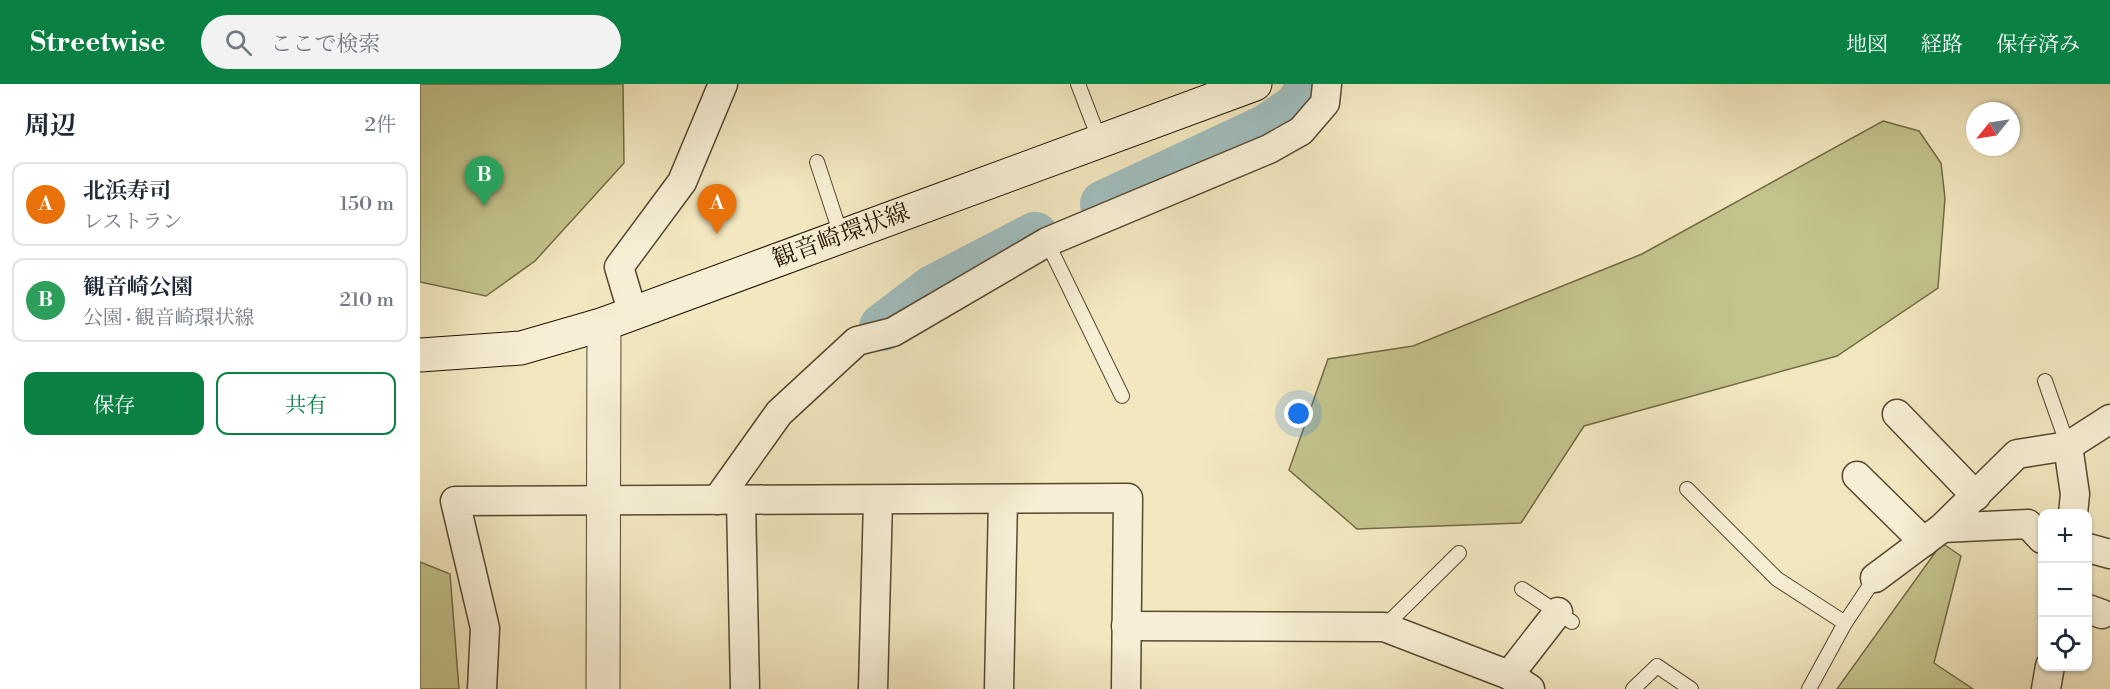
<!DOCTYPE html>
<html lang="ja">
<head>
<meta charset="utf-8">
<style>
  body { margin:0; font-family:"Libre Bodoni","Noto Serif JP",serif; background:#f2f2f3; color:#1f2937 }
  .controls { position:absolute; right:18px; bottom:18px; display:grid; overflow:hidden; border-radius:12px; box-shadow:0 2px 4px #0004 }
  .controls button { width:54px; height:54px; display:grid; place-items:center; padding:0; border:0; border-bottom:2px solid #e0e1e3; background:#fff; color:#1f2937; font:30px sans-serif }
  .compass { position:absolute; left:1546px; top:18px; width:54px; height:54px; border-radius:50%; background:#fff; box-shadow:0 2px 4px #0004; rotate:240deg }
  .you { position:absolute; left:879px; top:330px; width:21px; height:21px; margin:-15px; border:4px solid #fff; border-radius:50%; background:#1a73e8; box-shadow:0 0 0 9px #1a73e833 }
  .badge { display:grid; place-items:center; width:39px; height:39px; border-radius:50%; background:#0b8043; color:#fff; font-size:20px; font-weight:700 }
  .pin { position:absolute; translate:-50% -50px; filter:drop-shadow(0 2px 3px #0008) }
  .pin::after { content:''; position:absolute; top:32px; width:21px; height:18px; background:inherit; clip-path:polygon(0 0,100% 0,50% 100%) }
  .list { margin:0; padding:0; list-style:none }
  h2 { display:flex; justify-content:space-between; align-items:center; height:78px; margin:0; padding:0 24px; font-size:26px }
  h2 small { font-size:20px; font-weight:400; color:#747a83 }
  .list li { display:grid; grid-template-columns:39px 1fr auto; gap:18px; align-items:center; box-sizing:border-box; height:84px; margin:0 12px 12px; padding:0 12px; border:2px solid #e0e1e3; border-radius:12px }
  .list b { display:block; font-size:22px; white-space:nowrap }
  .list p { margin:0; font-size:20px; white-space:nowrap; color:#747a83 }
  .list em { font-size:20px; font-style:normal; color:#747a83 }
  .actions { display:flex; gap:12px; padding:18px 24px }
  .actions a { flex:1; padding:14px 0; border:2px solid #0b8043; border-radius:12px; text-align:center; font-size:21px; color:#0b8043 }
  .actions .main { background:#0b8043; color:#fff }
  .icon { flex:none; width:33px; height:33px; fill:none; stroke:currentColor; stroke-width:2; stroke-linecap:round; stroke-linejoin:round }
  .map { position:relative; flex:none; width:1690px; height:605px; overflow:hidden }
  header { display:flex; align-items:center; gap:36px; box-sizing:border-box; height:84px; padding:0 30px; background:#0b8043; color:#fff }
  header strong { font-size:28px }
  nav { display:flex; gap:33px; margin-inline-start:auto; font-size:21px }
  .search { width:420px; height:54px; background:#f2f2f3; display:flex; align-items:center; gap:15px; box-sizing:border-box; padding:0 21px; border-radius:33px; color:#747a83; font-size:22px }
  main { display:flex }
  aside { flex:1; background:#fff }
  .map>svg:first-child { display:block }
  .green { fill:#c3c38c; stroke:#736b46; stroke-width:1.5 }
  .lines { fill:none; stroke-linecap:round; stroke-linejoin:round }
  .river { stroke:#a0bdbd; stroke-width:48 }
  .service-casing { stroke:#574830; stroke-width:16 }
  .minor-casing { stroke:#574830; stroke-width:31 }
  .tertiary-casing { stroke:#574830; stroke-width:35 }
  .secondary-casing { stroke:#231301; stroke-width:35 }
  .service { stroke:#f7efd5; stroke-width:14 }
  .minor { stroke:#f7efd5; stroke-width:28 }
  .tertiary { stroke:#f7efd5; stroke-width:33 }
  .secondary { stroke:#f7efd5; stroke-width:33 }
  .labels { text-anchor:middle; dominant-baseline:central; stroke-width:5; stroke-linejoin:round; paint-order:stroke }
  .street-label { font-size:24px; fill:#231301; stroke:#f7efd5 }
</style>
</head>
<body>
<header>
<strong>Streetwise</strong>
<div class="search"><svg class="icon" aria-label="search" viewBox="0 0 24 24"><circle cx="10" cy="10" r="6"/><path d="M15 15l6 6"/></svg>ここで検索</div>
<nav><a>地図</a><a>経路</a><a>保存済み</a></nav>
</header>
<main>
<aside>
<h2>周辺<small>2件</small></h2>
<ul class="list">
<li><span class="badge" style="background:#e8710a">A</span><div><b>北浜寿司</b><p>レストラン</p></div><em>150 m</em></li>
<li><span class="badge" style="background:#2e9e5b">B</span><div><b>観音崎公園</b><p>公園 · 観音崎環状線</p></div><em>210 m</em></li>
</ul>
<div class="actions"><a class="main">保存</a><a>共有</a></div>
</aside>
<div class="map">
<svg width="1690" height="605" viewBox="0 0 1690 605">
  <rect width="100%" height="100%" fill="#f2e7bf"/>
  <filter id="stains"><feTurbulence type="fractalNoise" baseFrequency=".00333" numOctaves="4"/><feColorMatrix values="0 0 0 0 .2 0 0 0 0 .09 0 0 0 0 .02 0 0 0 .5 -.17"/></filter>
  <radialGradient id="worn" r=".72"><stop offset=".6" stop-color="#630" stop-opacity="0"/><stop offset="1" stop-color="#630" stop-opacity=".3"/></radialGradient>
  <g class="green">
    <polygon points="0,0 203,0 204,79 115,177 66,212 0,198"/>
    <polygon points="1463,37 1499,47 1521,79 1525,114 1518,204 1417,272 1164,342 1101,439 937,445 869,386 908,275 993,262 1222,170"/>
    <polygon points="1522,459 1541,472 1514,579 1553,605 1417,605"/>
    <polygon points="0,478 30,490 39,605 0,605"/>
  </g>
  <g class="lines">
    <g class="river">
      <polyline points="684,120 847,44 879,22 889,4"/>
      <polyline points="463,243 513,205 615,152"/>
    </g>
    <defs>
      <g id="service">
        <polyline points="658,0 680,57"/>
        <polyline points="397,78 421,151"/>
        <polyline points="627,158 702,312"/>
        <polyline points="1625,297 1648,362"/>
        <polyline points="1267,405 1357,495 1425,539"/>
        <polyline points="1102,505 1152,538"/>
        <polyline points="964,543 1039,469"/>
        <polyline points="1213,605 1237,582 1271,605"/>
        <polyline points="1389,605 1425,539 1455,494"/>
      </g>
      <g id="minor">
        <polyline points="213,230 199,183 262,98 303,0"/>
        <polyline points="1477,330 1556,412"/>
        <polyline points="1648,362 1655,410 1653,430"/>
        <polyline points="1437,392 1504,458"/>
        <polyline points="297,416 359,329 437,257 473,248 627,158 849,65 881,47 905,19 907,0"/>
        <polyline points="321,417 325,605"/>
        <polyline points="1522,444 1608,440 1622,455"/>
        <polyline points="1668,464 1690,470"/>
        <polyline points="1455,494 1522,444 1597,370 1648,362 1690,335"/>
        <polyline points="1668,525 1682,530"/>
        <polyline points="706,542 964,543 1089,591 1110,605"/>
        <polyline points="1089,591 1138,528"/>
        <polyline points="62,605 65,544 35,417 708,414 706,605"/>
        <polyline points="453,605 458,417"/>
        <polyline points="579,605 583,415"/>
        <polyline points="1626,605 1630,582"/>
      </g>
      <polyline id="tertiary" points="183,605 184,240"/>
      <polyline id="secondary" points="0,271 101,264 184,240 835,0"/>
    </defs>
    <use href="#service" class="service-casing"/>
    <use href="#minor" class="minor-casing"/>
    <use href="#tertiary" class="tertiary-casing"/>
    <use href="#secondary" class="secondary-casing"/>
    <use href="#service" class="service"/>
    <use href="#minor" class="minor"/>
    <use href="#tertiary" class="tertiary"/>
    <use href="#secondary" class="secondary"/>
  </g>
  <g class="labels">
    <g class="street-label">
      <text transform="translate(421 152) rotate(-20)">観音崎環状線</text>
    </g>
  </g>
  <rect width="100%" height="100%" filter="url(#stains)"/>
  <rect width="100%" height="100%" fill="url(#worn)"/>
</svg>
<div class="controls">
<button>+</button>
<button>−</button>
<button><svg class="icon" aria-label="locate" viewBox="0 0 24 24"><circle cx="12" cy="12" r="6"/><path d="M12 2v4M12 18v4M2 12h4M18 12h4"/></svg></button>
</div>
<svg class="compass" viewBox="-18 -18 36 36"><path d="M0-13l5 13h-10z" fill="#e53935"/><path d="M0 13l5-13h-10z" fill="#747a83"/></svg>
<div class="you"></div>
<div class="pin badge" style="left:297px;top:150px;background:#e8710a">A</div>
<div class="pin badge" style="left:64px;top:122px;background:#2e9e5b">B</div>
</div>
</main>
</body>
</html>
